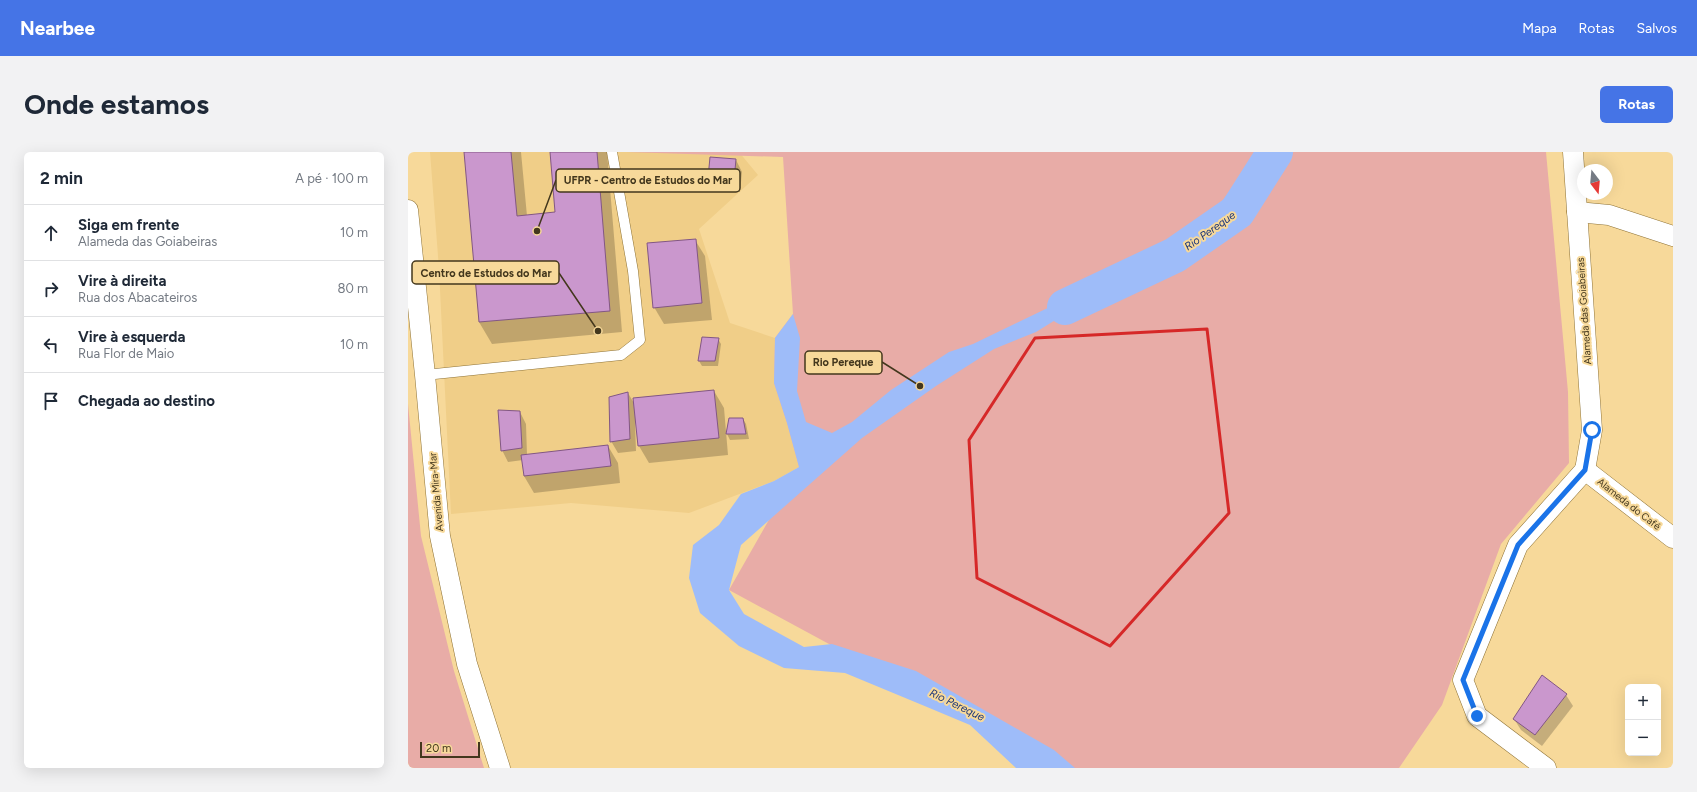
<!DOCTYPE html>
<html lang="pt">
<head>
<meta charset="utf-8">
<style>
  body { margin:0; font-family:Figtree,sans-serif; background:#f2f2f3; color:#1f2937 }
  .controls { position:absolute; right:12px; bottom:12px; display:grid; overflow:hidden; border-radius:6px; box-shadow:0 4px 16px #0002 }
  .controls button { width:36px; height:36px; display:grid; place-items:center; padding:0; border:0; border-bottom:1px solid #e0e1e3; background:#fff; color:#1f2937; font:20px sans-serif }
  .compass { position:absolute; left:1169px; top:12px; width:36px; height:36px; border-radius:50%; background:#fff; box-shadow:0 4px 16px #0002; rotate:164deg }
  .scale { position:absolute; left:12px; bottom:10px; width:60px; box-sizing:border-box; padding-left:4px; border:2px solid #43371d; border-top:0; font-size:11px; line-height:14px; white-space:nowrap; color:#43371d; -webkit-text-stroke:3px #f7d99a; paint-order:stroke }
  .stop { position:absolute; width:12px; height:12px; margin:-9px; border:3px solid #1a73e8; border-radius:50%; background:#fff }
  .stop.end { background:#1a73e8; border-color:#fff; box-shadow:0 1px 4px #0008 }
  .list { margin:0; padding:0; list-style:none }
  h2 { display:flex; justify-content:space-between; align-items:center; height:52px; margin:0; padding:0 16px; font-size:17px }
  h2 small { font-size:13px; font-weight:400; color:#747a83 }
  .list li { display:grid; grid-template-columns:26px 1fr auto; gap:12px; align-items:center; box-sizing:border-box; height:56px; padding:0 16px; border-top:1px solid #e0e1e3 }
  .list b { display:block; font-size:15px; white-space:nowrap }
  .list p { margin:0; font-size:13px; white-space:nowrap; color:#747a83 }
  .list em { font-size:13px; font-style:normal; color:#747a83 }
  .icon { flex:none; width:22px; height:22px; fill:none; stroke:currentColor; stroke-width:2; stroke-linecap:round; stroke-linejoin:round }
  .map { position:relative; flex:none; width:1265px; height:616px; overflow:hidden; border-radius:6px }
  header { display:flex; align-items:center; gap:24px; box-sizing:border-box; height:56px; padding:0 20px; background:#4574e6; color:#fff }
  header strong { font-size:19px }
  nav { display:flex; gap:22px; margin-inline-start:auto; font-size:14px }
  .intro { display:flex; align-items:center; justify-content:space-between; box-sizing:border-box; height:96px; padding:0 24px }
  h1 { margin:0; font-size:28px }
  .button { padding:10px 18px; border-radius:6px; background:#4574e6; color:#fff; font-size:14px; font-weight:700 }
  main { display:flex; gap:24px; padding:0 24px }
  aside { flex:1; background:#fff; border-radius:6px; box-shadow:0 4px 16px #0002 }
  .map>svg:first-child { display:block }
  .built { fill:#f0ce88 }
  .green { fill:#e8aca7 }
  .water { fill:#9ebcf9 }
  .shadow { fill:#0003 }
  .lines { fill:none; stroke-linecap:round; stroke-linejoin:round }
  .river { stroke:#9ebcf9; stroke-width:36 }
  .building { fill:#ca97cd; stroke:#825784 }
  .lane-casing { stroke:#8f7336; stroke-width:11 }
  .street-casing { stroke:#8f7336; stroke-width:21 }
  .lane { stroke:#fff; stroke-width:10 }
  .street { stroke:#fff; stroke-width:20 }
  .route { stroke:#1a73e8; stroke-width:5 }
  .marked { fill:none; stroke:#d62828; stroke-width:3; stroke-linejoin:round }
  .labels { text-anchor:middle; dominant-baseline:central; stroke-width:4; stroke-linejoin:round; paint-order:stroke }
  .street-label { font-size:10px; fill:#43371d; stroke:#f7d99a }
  .water-label { font-size:11px; font-style:italic; fill:#193479; stroke:#f7d99a }
  .leader { fill:none; stroke:#43371d; stroke-width:1.5 }
  .callout-dot { fill:#43371d; stroke:#f7d99a; stroke-width:1.5 }
  .callout { fill:#f7d99a; stroke:#43371d; stroke-width:1.5 }
  .callout-label { font-size:11px; text-anchor:middle; font-weight:bold; fill:#43371d }
</style>
</head>
<body>
<header>
<strong>Nearbee</strong>
<nav><a>Mapa</a><a>Rotas</a><a>Salvos</a></nav>
</header>
<div class="intro"><h1>Onde estamos</h1><a class="button">Rotas</a></div>
<main>
<aside>
<h2>2 min<small>A pé · 100 m</small></h2>
<ul class="list">
<li><svg class="icon" aria-label="ahead" viewBox="0 0 24 24"><path d="M12 20V5M6 11l6-6 6 6"/></svg><div><b>Siga em frente</b><p>Alameda das Goiabeiras</p></div><em>10 m</em></li>
<li><svg class="icon" aria-label="right" viewBox="0 0 24 24"><path d="M7 20v-9h11M14 6l5 5-5 5"/></svg><div><b>Vire à direita</b><p>Rua dos Abacateiros</p></div><em>80 m</em></li>
<li><svg class="icon" aria-label="left" viewBox="0 0 24 24"><path d="M17 20v-9H6M10 6l-5 5 5 5"/></svg><div><b>Vire à esquerda</b><p>Rua Flor de Maio</p></div><em>10 m</em></li>
<li><svg class="icon" aria-label="arrive" viewBox="0 0 24 24"><path d="M6 21V4h12l-3 4 3 4H6"/></svg><div><b>Chegada ao destino</b></div></li>
</ul>
</aside>
<div class="map">
<svg width="1265" height="616" viewBox="0 0 1265 616">
  <rect width="100%" height="100%" fill="#f7d99a"/>
  <polygon class="built" points="22,0 331,0 350,23 291,77 322,171 367,186 366,231 379,271 391,315 366,329 281,361 163,351 43,362 31,117"/>
  <g class="green">
    <polygon points="218,0 1138,0 1160,240 1161,311 1093,392 1034,553 991,616 650,616 321,438 391,315 379,271 366,231 367,186 385,162 375,5"/>
    <polygon points="0,252 13,384 46,519 76,616 0,616"/>
  </g>
  <polygon class="water" points="850,0 875,0 800,81 704,133 628,180 586,197 528,234 454,286 333,393 321,438 336,462 396,495 424,492 508,519 646,598 667,616 608,616 562,573 519,555 437,521 376,516 331,494 292,461 281,426 285,393 311,373 333,342 366,329 391,315 379,271 366,231 367,186 385,162 392,186 389,239 398,270 424,281 444,270 483,238 541,200 565,192 677,138 753,96 804,63"/>
  <g class="shadow">
    <polygon points="57,0 113,0 119,64 148,61 143,0 199,0 214,180 84,192 71,170"/>
    <polygon points="303,6 328,8 334,20 332,40 308,38 301,26"/>
    <polygon points="287,88 297,104 304,168 256,172 246,155"/>
    <polygon points="310,187 313,192 310,214 294,214 291,209"/>
    <polygon points="306,239 316,256 320,303 241,311 231,294 229,270 227,270 228,299 210,301 203,289 220,241 227,253"/>
    <polygon points="112,260 118,272 119,303 200,294 210,311 212,331 126,341 116,324 115,308 100,310 94,298"/>
    <polygon points="322,267 335,267 338,272 341,287 322,288 319,282"/>
    <polygon points="1158,543 1165,554 1134,594 1113,578 1106,567"/>
  </g>
  <g class="lines">
    <polyline class="river" points="657,155 767,103 829,60 867,0"/>
  </g>
  <g class="building">
    <polygon points="56,0 103,0 109,64 147,60 142,0 189,0 202,159 71,170"/>
    <polygon points="302,5 328,7 326,29 300,26"/>
    <polygon points="288,87 294,151 245,156 239,91"/>
    <polygon points="294,185 311,186 307,209 290,209"/>
    <polygon points="306,238 311,286 230,294 225,246"/>
    <polygon points="220,240 222,287 202,290 201,245"/>
    <polygon points="90,258 112,259 114,296 93,299"/>
    <polygon points="321,266 335,266 338,282 318,282"/>
    <polygon points="200,293 203,314 116,324 113,303"/>
    <polygon points="1134,523 1159,542 1127,583 1105,567"/>
  </g>
  <g class="lines">
    <defs>
      <polyline id="lane" points="17,223 213,203 232,188 225,119 204,0"/>
      <g id="street">
        <polyline points="1165,0 1184,278 1177,318"/>
        <polyline points="0,58 17,223 32,384 59,512 92,616"/>
        <polyline points="1169,60 1201,63 1265,84"/>
        <polyline points="1177,318 1265,386"/>
        <polyline points="1138,616 1069,564 1055,528 1110,393 1177,318"/>
      </g>
    </defs>
    <use href="#lane" class="lane-casing"/>
    <use href="#street" class="street-casing"/>
    <use href="#lane" class="lane"/>
    <use href="#street" class="street"/>
  </g>
  <g class="lines">
    <polyline class="route" points="1069,564 1055,528 1110,393 1177,318 1184,278"/>
  </g>
  <path class="marked" d="M799,177l22,184 -119,133 -133,-68 -8,-138 66,-102z"/>
  <g class="labels">
    <g class="street-label">
      <text transform="translate(1176 159) rotate(-94)">Alameda das Goiabeiras</text>
      <text transform="translate(28 340) rotate(-95)">Avenida Mira-Mar</text>
      <text transform="translate(1221 352) rotate(38)">Alameda do Café</text>
    </g>
    <g class="water-label">
      <text transform="translate(802 79) rotate(-35)">Rio Pereque</text>
      <text transform="translate(549 553) rotate(26)">Rio Pereque</text>
    </g>
  </g>
  <path class="leader" d="M129 79L148 28M190 179L151 121M512 234L474 210"/>
  <g class="callout-dot">
    <circle cx="129" cy="79" r="4"/>
    <circle cx="190" cy="179" r="4"/>
    <circle cx="512" cy="234" r="4"/>
  </g>
  <g class="callout">
    <rect x="148" y="17" width="184" height="23" rx="4"/>
    <rect x="4" y="109" width="147" height="23" rx="4"/>
    <rect x="397" y="199" width="77" height="23" rx="4"/>
  </g>
  <g class="callout-label">
    <text x="240" y="32">UFPR - Centro de Estudos do Mar</text>
    <text x="78" y="125">Centro de Estudos do Mar</text>
    <text x="435" y="214">Rio Pereque</text>
  </g>
</svg>
<div class="controls">
<button>+</button>
<button>−</button>
</div>
<svg class="compass" viewBox="-18 -18 36 36"><path d="M0-13l5 13h-10z" fill="#e53935"/><path d="M0 13l5-13h-10z" fill="#747a83"/></svg>
<div class="scale">20 m</div>
<div class="stop" style="left:1184px;top:278px"></div>
<div class="stop end" style="left:1069px;top:564px"></div>
</div>
</main>
</body>
</html>
